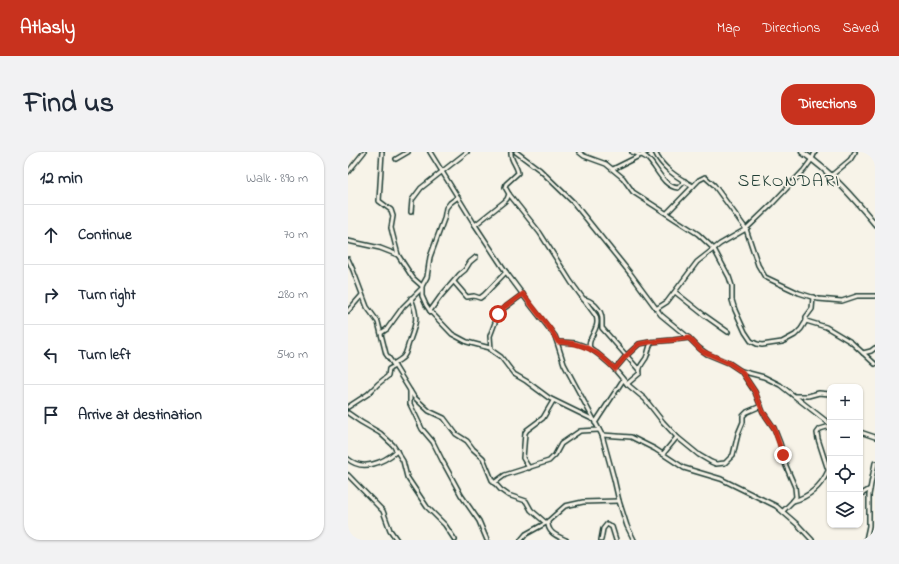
<!DOCTYPE html>
<html lang="en">
<head>
<meta charset="utf-8">
<style>
  body { margin:0; font-family:"Indie Flower",sans-serif; background:#f2f2f3; color:#1f2937 }
  .controls { position:absolute; right:12px; bottom:12px; display:grid; overflow:hidden; border-radius:8px; box-shadow:0 1px 3px #0004 }
  .controls button { width:36px; height:36px; display:grid; place-items:center; padding:0; border:0; border-bottom:1px solid #e0e1e3; background:#fff; color:#1f2937; font:20px sans-serif }
  .stop { position:absolute; width:12px; height:12px; margin:-9px; border:3px solid #c8321e; border-radius:50%; background:#fff }
  .stop.end { background:#c8321e; border-color:#fff; box-shadow:0 1px 4px #0008 }
  .list { margin:0; padding:0; list-style:none }
  h2 { display:flex; justify-content:space-between; align-items:center; height:52px; margin:0; padding:0 16px; font-size:17px }
  h2 small { font-size:13px; font-weight:400; color:#747a83 }
  .list li { display:grid; grid-template-columns:26px 1fr auto; gap:12px; align-items:center; box-sizing:border-box; height:60px; padding:0 16px; border-top:1px solid #e0e1e3 }
  .list b { display:block; font-size:15px; white-space:nowrap }
  .list em { font-size:13px; font-style:normal; color:#747a83 }
  .icon { flex:none; width:22px; height:22px; fill:none; stroke:currentColor; stroke-width:2; stroke-linecap:round; stroke-linejoin:round }
  .map { position:relative; flex:none; width:527px; height:388px; overflow:hidden; border-radius:16px }
  header { display:flex; align-items:center; gap:24px; box-sizing:border-box; height:56px; padding:0 20px; background:#c8321e; color:#fff }
  header strong { font-size:19px }
  nav { display:flex; gap:22px; margin-inline-start:auto; font-size:14px }
  .intro { display:flex; align-items:center; justify-content:space-between; box-sizing:border-box; height:96px; padding:0 24px }
  h1 { margin:0; font-size:28px }
  .button { padding:10px 18px; border-radius:16px; background:#c8321e; color:#fff; font-size:14px; font-weight:700 }
  main { display:flex; gap:24px; padding:0 24px }
  aside { flex:1; background:#fff; border-radius:16px; box-shadow:0 1px 3px #0004 }
  .map>svg:first-child { display:block }
  .lines { fill:none; stroke-linecap:round; stroke-linejoin:round }
  .street-casing { stroke:#1f3d34; stroke-width:6 }
  .secondary-casing { stroke:#1f3d34; stroke-width:7 }
  .street { stroke:#f7f3e8; stroke-width:3 }
  .secondary { stroke:#f7f3e8; stroke-width:4 }
  .route { stroke:#c8321e; stroke-width:5 }
  .labels { text-anchor:middle; dominant-baseline:central; stroke-width:3.5; stroke-linejoin:round; paint-order:stroke }
  .quarter-label { font-size:18px; letter-spacing:1px; fill:#1f3d34; stroke:#f7f3e8 }
</style>
</head>
<body>
<header>
<strong>Atlasly</strong>
<nav><a>Map</a><a>Directions</a><a>Saved</a></nav>
</header>
<div class="intro"><h1>Find us</h1><a class="button">Directions</a></div>
<main>
<aside>
<h2>12 min<small>Walk · 890 m</small></h2>
<ul class="list">
<li><svg class="icon" aria-label="ahead" viewBox="0 0 24 24"><path d="M12 20V5M6 11l6-6 6 6"/></svg><div><b>Continue</b></div><em>70 m</em></li>
<li><svg class="icon" aria-label="right" viewBox="0 0 24 24"><path d="M7 20v-9h11M14 6l5 5-5 5"/></svg><div><b>Turn right</b></div><em>280 m</em></li>
<li><svg class="icon" aria-label="left" viewBox="0 0 24 24"><path d="M17 20v-9H6M10 6l-5 5 5 5"/></svg><div><b>Turn left</b></div><em>540 m</em></li>
<li><svg class="icon" aria-label="arrive" viewBox="0 0 24 24"><path d="M6 21V4h12l-3 4 3 4H6"/></svg><div><b>Arrive at destination</b></div></li>
</ul>
</aside>
<div class="map">
<svg width="527" height="388" viewBox="0 0 527 388">
  <rect width="100%" height="100%" fill="#f7f3e8"/>
  <filter id="ink" filterUnits="userSpaceOnUse"><feTurbulence type="fractalNoise" baseFrequency=".025" numOctaves="2"/><feDisplacementMap in="SourceGraphic" scale="8" xChannelSelector="R" yChannelSelector="G"/><feConvolveMatrix kernelMatrix="1 2 1 2 8 2 1 2 1" color-interpolation-filters="sRGB"/></filter>
  <g filter="url(#ink)">
    <g class="lines">
      <defs>
        <g id="street">
          <polyline points="34,0 31,49 43,58 45,64 43,76 50,103 65,126 74,134"/>
          <polyline points="82,0 127,73 158,120 181,151 207,184 216,212 254,283 266,327 271,349 279,374 286,388"/>
          <path d="M163,0c-1,8 6,13 7,21l-12,11 -1,3 4,7 31,39 31,49 25,34c5,13 -10,22 -6,32"/>
          <polyline points="168,0 192,18 225,50 282,121 313,163 341,186 351,196 359,202 381,211 393,219 416,225 432,233 482,272"/>
          <polyline points="231,0 236,4 258,12 275,26 285,40 350,82 366,97 381,125 384,134 384,148 387,158 397,180 403,189 409,192 414,193 434,190 447,183 453,177 458,169"/>
          <path d="M284,0c5,2 10,2 15,6 10,9 15,28 31,30l7,-7"/>
          <path d="M307,0c7,16 23,26 38,34"/>
          <polyline points="48,7 60,0"/>
          <polyline points="265,17 299,0"/>
          <polyline points="0,20 16,0"/>
          <polyline points="484,23 502,8 507,0"/>
          <polyline points="110,45 102,51 98,56 96,67 82,105 79,125 74,134 74,144 78,153 82,159 104,182 119,190 142,196"/>
          <polyline points="63,60 64,48 73,36 119,0"/>
          <polyline points="319,61 351,28 357,25 366,33 398,77 410,113 417,125 451,141 470,147 494,149 509,144 527,144"/>
          <polyline points="127,73 156,50 159,47 161,42"/>
          <polyline points="0,89 32,96 50,103"/>
          <polyline points="0,107 5,118 19,155 30,170 38,202 48,216 66,245 81,259 96,266 108,282 119,289 125,297 135,306 144,328 153,338 160,343 178,349 183,358 198,371"/>
          <polyline points="106,130 119,145 126,144 132,146 136,143 158,120"/>
          <polyline points="327,140 356,163 380,180"/>
          <polyline points="175,142 151,160 142,184 143,198 153,205 166,222 178,229 201,246 246,268"/>
          <polyline points="465,145 464,157 458,165 458,169 478,175 503,190 527,212"/>
          <path d="M235,147c8,0 19,11 19,20 0,3 0,6 0,9l37,42"/>
          <polyline points="308,157 319,150 349,110 372,92 398,77 424,52 456,18 464,7 467,0"/>
          <polyline points="0,159 14,143"/>
          <polyline points="82,159 92,145 112,122 117,118 122,110 128,105"/>
          <polyline points="33,181 39,177 55,155 73,137"/>
          <polyline points="210,190 228,191 242,196 250,202 264,214 279,232 297,247 315,270 329,285 351,303 363,310 368,312 377,311 385,303 390,282 395,270 395,264 399,260 413,254"/>
          <polyline points="515,201 523,199 527,196"/>
          <path d="M45,212c16,-9 11,-9 17,-24 7,-19 8,-23 1,-42"/>
          <polyline points="267,217 278,204 291,192 302,190 325,188 341,186"/>
          <polyline points="393,219 407,240 415,260 426,276 432,291 438,314 447,335 448,345 445,349 435,359"/>
          <path d="M279,232l13,-11c-2,-6 3,-10 6,-15 3,-6 2,-11 6,-16"/>
          <polyline points="62,239 62,252 74,277 85,290 95,310 113,343 131,369 139,388"/>
          <polyline points="447,244 460,244 471,241 482,242"/>
          <polyline points="0,255 20,242 30,232 40,224 41,217 47,214"/>
          <polyline points="0,261 13,270 32,281 45,293 55,309 59,325 79,355 97,373 107,388"/>
          <polyline points="247,271 275,228"/>
          <polyline points="482,274 472,277 469,281 470,287 482,324"/>
          <polyline points="512,280 527,285"/>
          <polyline points="254,283 283,285 307,297 336,316 373,327 428,354 450,373 464,388"/>
          <polyline points="315,302 329,285"/>
          <path d="M0,307c15,13 36,3 49,-8"/>
          <polyline points="181,316 175,306 177,281 179,278 195,266 205,249"/>
          <polyline points="0,323 35,359 42,378 49,388"/>
          <polyline points="146,331 157,323 201,309 207,303 213,292 232,279 251,278"/>
          <polyline points="512,343 522,337"/>
          <path d="M445,349c16,-4 28,-15 35,-30"/>
          <path d="M200,369c-1,12 9,15 18,19"/>
          <polyline points="173,388 178,382 198,371 217,354 235,350 271,349"/>
          <polyline points="253,388 255,377 259,372 264,375 268,388"/>
          <polyline points="518,388 521,374 521,343 527,311"/>
          <polyline points="522,388 527,383"/>
        </g>
        <path id="secondary" d="M454,0c29,20 51,45 73,72"/>
      </defs>
      <use href="#street" class="street-casing"/>
      <use href="#secondary" class="secondary-casing"/>
      <use href="#street" class="street"/>
      <use href="#secondary" class="secondary"/>
    </g>
  </g>
  <g class="lines" filter="url(#ink)">
    <path class="route" d="M150,162l4,-5 21,-15 28,36 7,12c24,0 41,10 57,27l11,-13 13,-12 11,-2 23,-2 16,-2 13,13 27,12 12,8 14,21 8,20 11,16 9,27"/>
  </g>
  <g class="labels">
    <g class="quarter-label">
      <text x="441" y="30">SEKONDARI</text>
    </g>
  </g>
</svg>
<div class="controls">
<button>+</button>
<button>−</button>
<button><svg class="icon" aria-label="locate" viewBox="0 0 24 24"><circle cx="12" cy="12" r="6"/><path d="M12 2v4M12 18v4M2 12h4M18 12h4"/></svg></button>
<button><svg class="icon" aria-label="layers" viewBox="0 0 24 24"><path d="M12 4l9 5-9 5-9-5zM3 14l9 5 9-5"/></svg></button>
</div>
<div class="stop" style="left:150px;top:162px"></div>
<div class="stop end" style="left:435px;top:303px"></div>
</div>
</main>
</body>
</html>
